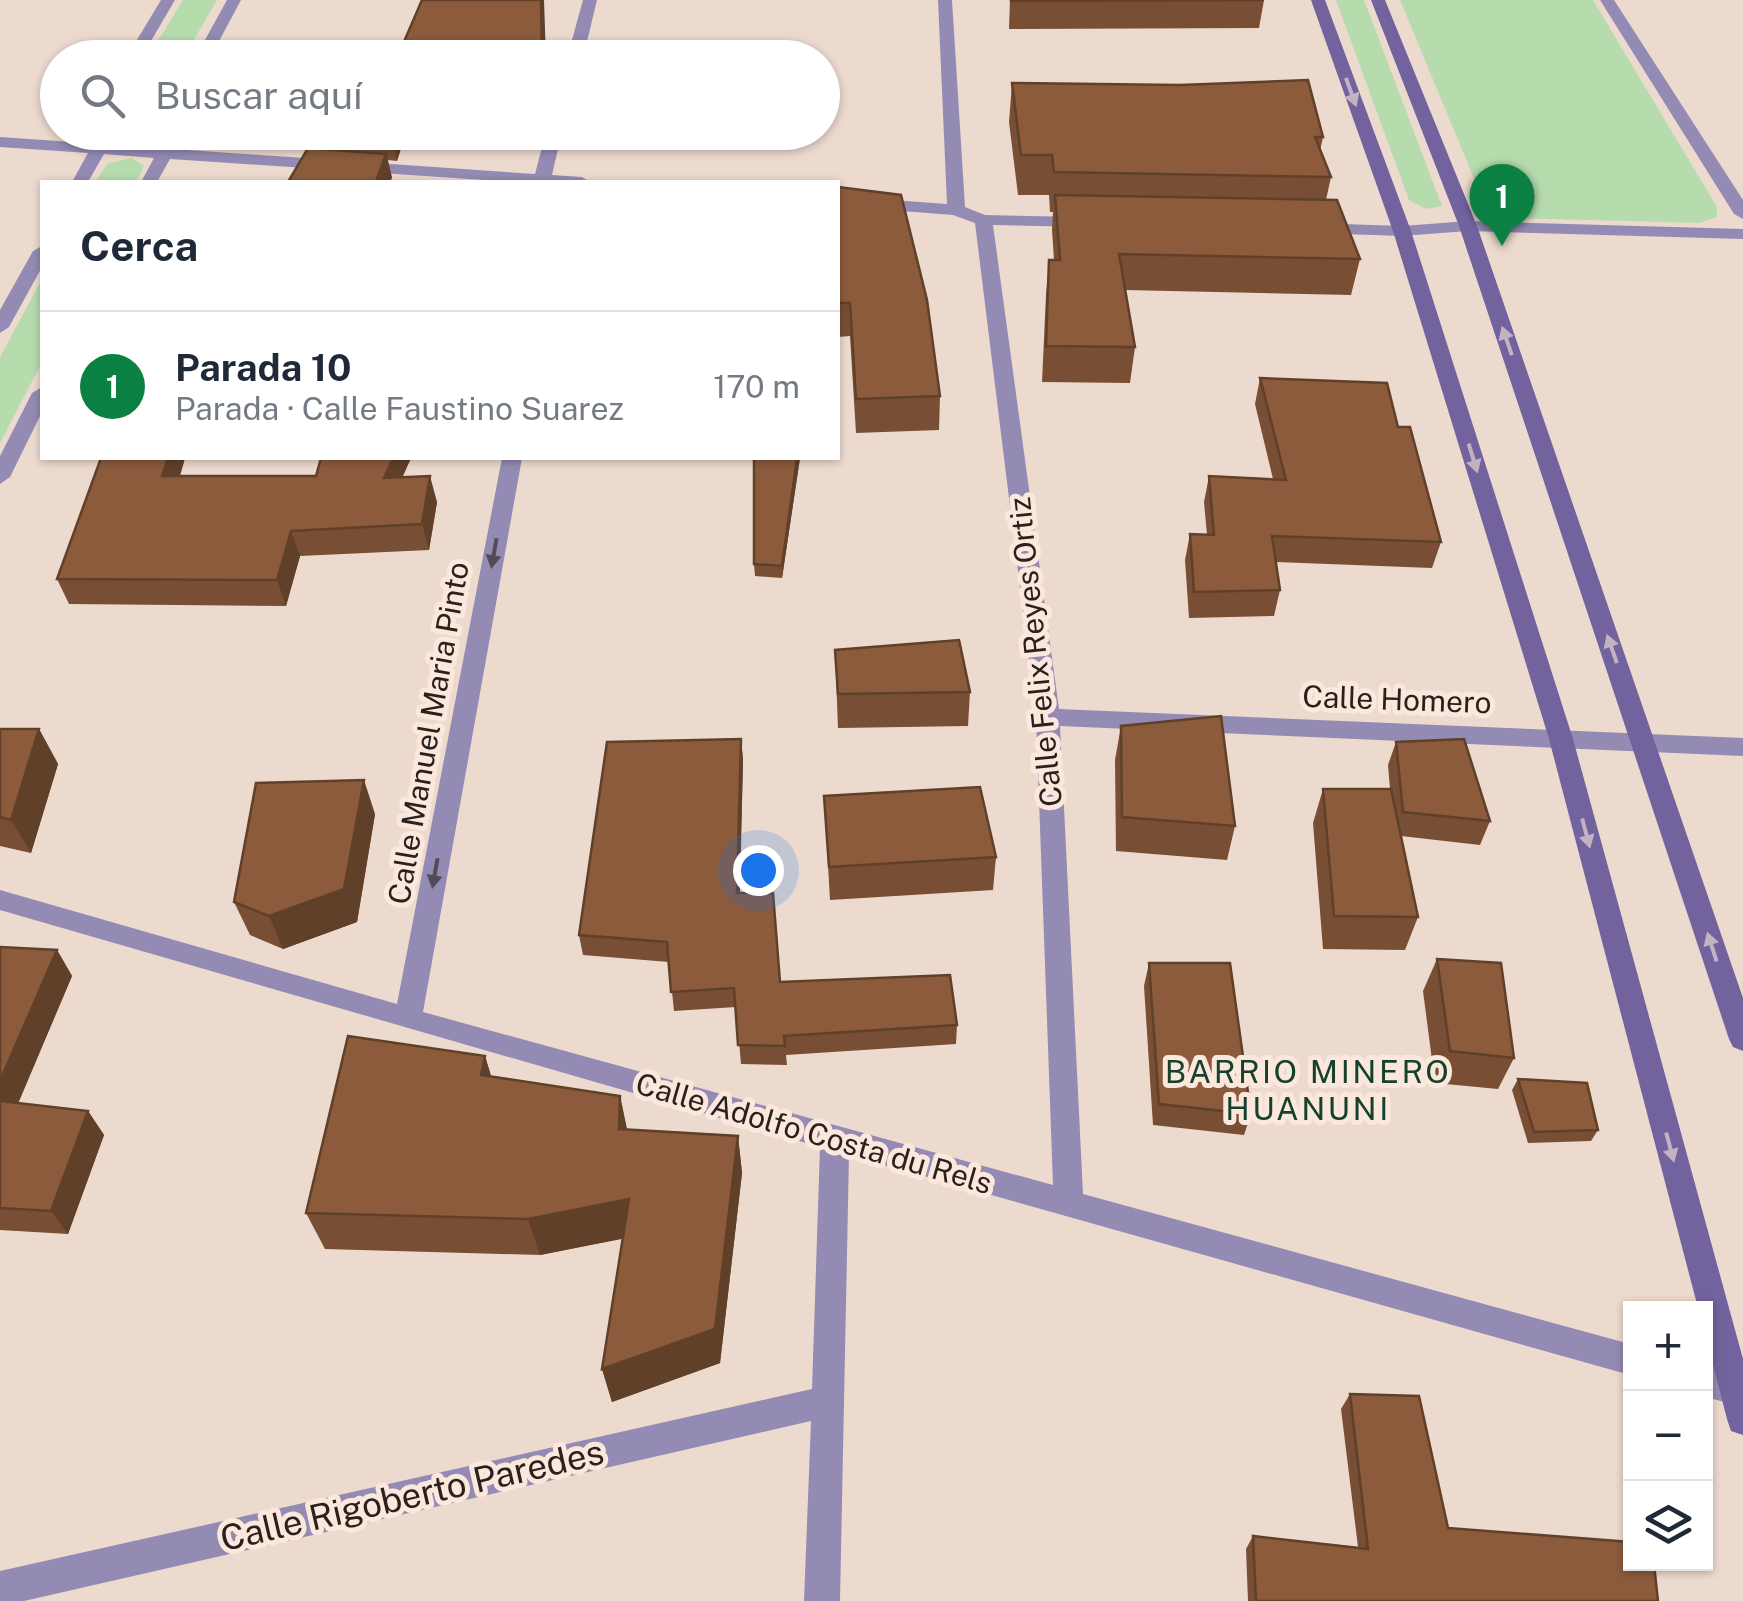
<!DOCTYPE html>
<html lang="es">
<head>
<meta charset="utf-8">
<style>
  body { margin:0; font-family:"Public Sans",sans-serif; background:#f6f6f7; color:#1f2937 }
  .controls { position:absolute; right:30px; bottom:30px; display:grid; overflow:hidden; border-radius:0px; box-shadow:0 2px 8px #0004 }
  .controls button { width:90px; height:90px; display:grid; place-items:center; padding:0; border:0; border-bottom:2px solid #e0e1e3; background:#fff; color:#1f2937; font:50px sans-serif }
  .you { position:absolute; left:758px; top:870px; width:35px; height:35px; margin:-25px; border:8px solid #fff; border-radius:50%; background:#1a73e8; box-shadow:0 0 0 15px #1a73e833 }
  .badge { display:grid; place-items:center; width:65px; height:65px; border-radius:50%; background:#0b8043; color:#fff; font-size:32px; font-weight:700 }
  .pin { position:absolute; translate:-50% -82px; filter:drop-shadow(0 2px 5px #0008) }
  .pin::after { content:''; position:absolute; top:52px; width:35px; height:30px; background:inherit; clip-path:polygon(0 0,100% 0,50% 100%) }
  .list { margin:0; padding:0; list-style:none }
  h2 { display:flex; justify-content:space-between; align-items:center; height:130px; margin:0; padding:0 40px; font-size:42px }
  h2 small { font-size:32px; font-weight:400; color:#747a83 }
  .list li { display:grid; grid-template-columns:65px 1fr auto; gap:30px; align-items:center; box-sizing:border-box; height:150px; padding:0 40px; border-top:2px solid #e0e1e3 }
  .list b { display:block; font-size:38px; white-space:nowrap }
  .list p { margin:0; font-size:32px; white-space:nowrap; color:#747a83 }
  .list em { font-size:32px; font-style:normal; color:#747a83 }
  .icon { flex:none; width:55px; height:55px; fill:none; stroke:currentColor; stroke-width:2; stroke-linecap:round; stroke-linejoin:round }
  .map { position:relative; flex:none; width:1743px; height:1601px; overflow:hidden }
  .search { position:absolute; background:#fff; box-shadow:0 2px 8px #0004; left:40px; top:40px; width:800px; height:110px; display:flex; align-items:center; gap:25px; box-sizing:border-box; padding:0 35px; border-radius:55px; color:#747a83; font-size:38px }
  .panel { position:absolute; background:#fff; box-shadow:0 2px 8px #0004; left:40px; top:180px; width:800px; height:280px; border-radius:0px }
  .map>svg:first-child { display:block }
  .green { fill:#b6dcae }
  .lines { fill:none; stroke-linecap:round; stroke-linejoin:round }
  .minor { fill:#948bb4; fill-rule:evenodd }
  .secondary { fill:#72629e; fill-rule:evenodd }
  .wall { fill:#784e34 }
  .shaded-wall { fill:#61402a }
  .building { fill:#8b5b3c; stroke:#61402a; stroke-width:2.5 }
  .oneway { fill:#c4b2c3 }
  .oneway2 { fill:#534b59 }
  .labels { text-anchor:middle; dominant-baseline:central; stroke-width:10; stroke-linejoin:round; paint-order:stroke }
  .street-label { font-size:30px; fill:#28211d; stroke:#fbe7db }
  .neighbourhood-label { font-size:32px; letter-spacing:2.5px; fill:#15412d; stroke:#fbe7db }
  .near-street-label { font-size:35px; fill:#28211d; stroke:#fbe7db }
</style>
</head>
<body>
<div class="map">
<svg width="1743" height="1601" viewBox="0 0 1743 1601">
  <rect width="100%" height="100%" fill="#eddace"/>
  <g class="green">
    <polygon points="183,0 217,0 184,57 148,57"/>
    <polygon points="1336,0 1364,0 1442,206 1426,209 1409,200"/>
    <polygon points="1400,0 1593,0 1717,207 1717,217 1700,223 1513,218 1485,205"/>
    <polygon points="132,158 144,166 136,182 95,182 108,163"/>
    <polygon points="42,279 42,362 0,443 0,357"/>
  </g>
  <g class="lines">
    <g class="minor">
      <polygon points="161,0 175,0 141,58 126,58"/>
      <polygon points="227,0 241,0 210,58 195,58"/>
      <polygon points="583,0 597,0 583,58 567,58"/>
      <polygon points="938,0 952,0 965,207 985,215 1083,217 1092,222 1083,227 993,225 1059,709 1743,738 1743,756 1060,726 1083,1194 1630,1344 1630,1375 849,1155 840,1601 804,1601 811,1421 24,1601 0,1601 0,1571 812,1389 820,1147 0,910 0,890 397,1004 502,458 522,458 423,1012 1053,1185 1036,717 975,223 953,215 838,206 838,196 947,204"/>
      <polygon points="1600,0 1614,0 1743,200 1743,219 1734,214"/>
      <polygon points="546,132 562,132 552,175 582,177 590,182 515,182 170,159 157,182 141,182 154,158 104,154 88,182 72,182 88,153 0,147 0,137 535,174"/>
      <polygon points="1468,221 1743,229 1743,239 1468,231 1402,236 1313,233 1304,228 1313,223 1402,226"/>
      <polygon points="42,246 42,267 9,327 0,333 0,310 33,251"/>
      <polygon points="42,387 42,412 10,477 0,484 0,456 32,393"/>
      <polygon points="1706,1365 1743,1376 1743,1402 1735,1405 1706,1397"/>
    </g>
    <g class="secondary">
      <polygon points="1311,0 1325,0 1411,231 1573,739 1743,1359 1743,1435 1731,1431 1727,1419 1706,1338 1706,1308 1698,1308 1549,739 1393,231"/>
      <polygon points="1371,0 1385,0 1477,226 1743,998 1743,1051 1733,1047 1729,1039 1459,226"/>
    </g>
  </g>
  <g class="wall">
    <polygon points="1010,0 1264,0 1259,28 1009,29"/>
    <polygon points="1012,83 1323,137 1320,151 1331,177 1326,200 1360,259 1351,295 1125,290 1135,347 1130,383 1042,382 1046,295 1049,260 1054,260 1052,230 1053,212 1050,212 1049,195 1018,195 1009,122"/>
    <polygon points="281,132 406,132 397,161 388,160 392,178 322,149 320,141 283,141"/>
    <polygon points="584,132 666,132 665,139 585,141"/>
    <polygon points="838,187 940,396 939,430 856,433 850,336 838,337"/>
    <polygon points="1260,378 1398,427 1441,542 1432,568 1276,562 1280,590 1274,616 1189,618 1185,560 1190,534 1207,535 1204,502 1209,476 1273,479 1255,404"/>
    <polygon points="185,458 180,476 316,476 321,458 411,458 402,477 437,502 429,550 300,556 286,606 69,604 57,579"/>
    <polygon points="800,458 782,578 755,576 754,564"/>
    <polygon points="835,650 970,692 968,726 838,728"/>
    <polygon points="1121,726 1235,826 1227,860 1116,851 1115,760"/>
    <polygon points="0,729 39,729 58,764 31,853 0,846"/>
    <polygon points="741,739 743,760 740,893 780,982 957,1025 956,1044 786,1055 787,1065 741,1064 736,1007 674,1011 669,962 583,955 579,935"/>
    <polygon points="1396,742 1490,821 1480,845 1401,836 1418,917 1405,950 1323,949 1313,823 1323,789 1390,789 1388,765"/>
    <polygon points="824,796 996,857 993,890 830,900"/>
    <polygon points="375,814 357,922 283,949 250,935 234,902"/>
    <polygon points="0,947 57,950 72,976 18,1103 88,1111 104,1135 68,1234 0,1230"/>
    <polygon points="1437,959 1514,1058 1498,1089 1435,1083 1423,991"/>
    <polygon points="1149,963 1251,1114 1244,1135 1153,1125 1144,986"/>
    <polygon points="485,1056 491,1077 620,1096 627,1130 738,1136 742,1173 720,1363 612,1402 602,1369 623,1238 540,1255 325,1249 306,1213"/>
    <polygon points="1518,1079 1598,1130 1591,1141 1528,1143 1512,1090"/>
    <polygon points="1350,1394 1448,1528 1658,1601 1248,1601 1246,1549 1253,1536 1358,1547 1341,1409"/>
  </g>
  <g class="shaded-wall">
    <polygon points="541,0 544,0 546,58 542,58"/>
    <polygon points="391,132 406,132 397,161"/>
    <polygon points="386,154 392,178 390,182 376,182"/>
    <polygon points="168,458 185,458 172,501 162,476"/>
    <polygon points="393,458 411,458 391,503 384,478"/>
    <polygon points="797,458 800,458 782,578 782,566"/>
    <polygon points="430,476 437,502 429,550 422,524"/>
    <polygon points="291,531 300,556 286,606 277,580"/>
    <polygon points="39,729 58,764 31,853 11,820"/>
    <polygon points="741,739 743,760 739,913 737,893"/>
    <polygon points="364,780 375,814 357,922 283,949 269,916"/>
    <polygon points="57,950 72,976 9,1125 0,1112 0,1081"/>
    <polygon points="485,1056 497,1095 481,1075"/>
    <polygon points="620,1096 628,1134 619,1129"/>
    <polygon points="88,1111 104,1135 68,1234 51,1211"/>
    <polygon points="738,1136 742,1173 720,1363 612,1402 602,1369"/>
    <polygon points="629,1199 637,1236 540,1255 528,1219"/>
  </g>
  <g class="building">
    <polygon points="422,0 541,0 542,58 397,58"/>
    <polygon points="1011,0 1264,0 1011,1"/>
    <polygon points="585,47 670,48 668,58 584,58"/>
    <polygon points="1308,80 1323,137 1315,137 1331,177 1054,172 1052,155 1021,155 1012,83 1180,85"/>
    <polygon points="308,148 386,154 376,182 288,182"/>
    <polygon points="838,187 901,195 927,300 940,396 856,399 850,303 838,303"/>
    <polygon points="1055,195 1337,200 1360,259 1119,254 1135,347 1046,346 1049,260 1060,260"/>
    <polygon points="1260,378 1387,383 1398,427 1410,427 1441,542 1272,536 1280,590 1194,592 1190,534 1214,535 1209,476 1286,480"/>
    <polygon points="101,458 168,458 162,476 316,476 321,458 393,458 384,478 430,476 422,524 291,531 277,580 57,579"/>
    <polygon points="754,458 797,458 782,566 754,564"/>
    <polygon points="959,640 970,692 838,694 835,650"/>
    <polygon points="1221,716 1235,826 1122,817 1121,726"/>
    <polygon points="0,729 39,729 11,820 0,817"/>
    <polygon points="741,739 737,893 773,893 780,982 950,975 957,1025 784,1036 785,1046 738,1045 734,988 671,992 667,942 579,935 607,742"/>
    <polygon points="1464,739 1490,821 1403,812 1396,742"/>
    <polygon points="364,780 344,889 269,916 234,902 256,783"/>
    <polygon points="980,787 996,857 829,867 824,796"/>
    <polygon points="1323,789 1391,789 1418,917 1334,916"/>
    <polygon points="0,947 57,950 0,1081"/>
    <polygon points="1437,959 1501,963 1514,1058 1450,1051"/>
    <polygon points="1149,963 1230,963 1251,1114 1159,1104"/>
    <polygon points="348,1036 485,1056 481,1075 620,1096 619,1129 738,1136 715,1329 602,1369 629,1199 528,1219 306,1213"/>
    <polygon points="1518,1079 1587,1083 1598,1130 1534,1132"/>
    <polygon points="0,1101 88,1111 51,1211 0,1208"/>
    <polygon points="1350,1394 1419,1396 1448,1528 1630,1542 1630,1564 1654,1564 1658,1601 1256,1601 1253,1536 1368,1549"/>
  </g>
  <defs><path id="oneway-solid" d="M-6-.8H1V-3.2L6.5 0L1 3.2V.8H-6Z" transform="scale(2.5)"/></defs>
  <g class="oneway">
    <use href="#oneway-solid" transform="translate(1351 92) rotate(70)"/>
    <use href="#oneway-solid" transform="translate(1507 341) rotate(-109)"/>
    <use href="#oneway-solid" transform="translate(1473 458) rotate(73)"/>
    <use href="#oneway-solid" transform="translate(1612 649) rotate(-109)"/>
    <use href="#oneway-solid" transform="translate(1586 833) rotate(75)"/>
    <use href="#oneway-solid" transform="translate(1712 947) rotate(-108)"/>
    <use href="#oneway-solid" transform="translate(1670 1147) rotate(75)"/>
  </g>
  <g class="oneway2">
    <use href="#oneway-solid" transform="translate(494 553) rotate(100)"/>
    <use href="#oneway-solid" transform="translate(435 873) rotate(100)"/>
  </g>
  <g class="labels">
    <g class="street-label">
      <text transform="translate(1035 652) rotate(-96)">Calle Felix Reyes Ortiz</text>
      <text transform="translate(1397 699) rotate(2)">Calle Homero</text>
      <text transform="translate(428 733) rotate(-80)">Calle Manuel Maria Pinto</text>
      <text transform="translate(814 1133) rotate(16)">Calle Adolfo Costa du Rels</text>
    </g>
    <g class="neighbourhood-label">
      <text x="1308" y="1071">BARRIO MINERO<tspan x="1308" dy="37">HUANUNI</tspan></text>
    </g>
    <g class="near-street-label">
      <text transform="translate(412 1495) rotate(-13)">Calle Rigoberto Paredes</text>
    </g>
  </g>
</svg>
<div class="controls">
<button>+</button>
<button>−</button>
<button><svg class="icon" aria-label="layers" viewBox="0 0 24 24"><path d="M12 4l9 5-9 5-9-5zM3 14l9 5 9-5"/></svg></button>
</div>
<div class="you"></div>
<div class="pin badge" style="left:1502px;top:246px">1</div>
<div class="search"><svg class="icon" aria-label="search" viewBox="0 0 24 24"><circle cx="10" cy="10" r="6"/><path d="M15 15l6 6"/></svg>Buscar aquí</div>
<section class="panel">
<h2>Cerca<small></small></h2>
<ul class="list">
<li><span class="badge">1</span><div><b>Parada 10</b><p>Parada · Calle Faustino Suarez</p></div><em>170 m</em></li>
</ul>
</section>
</div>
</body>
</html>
